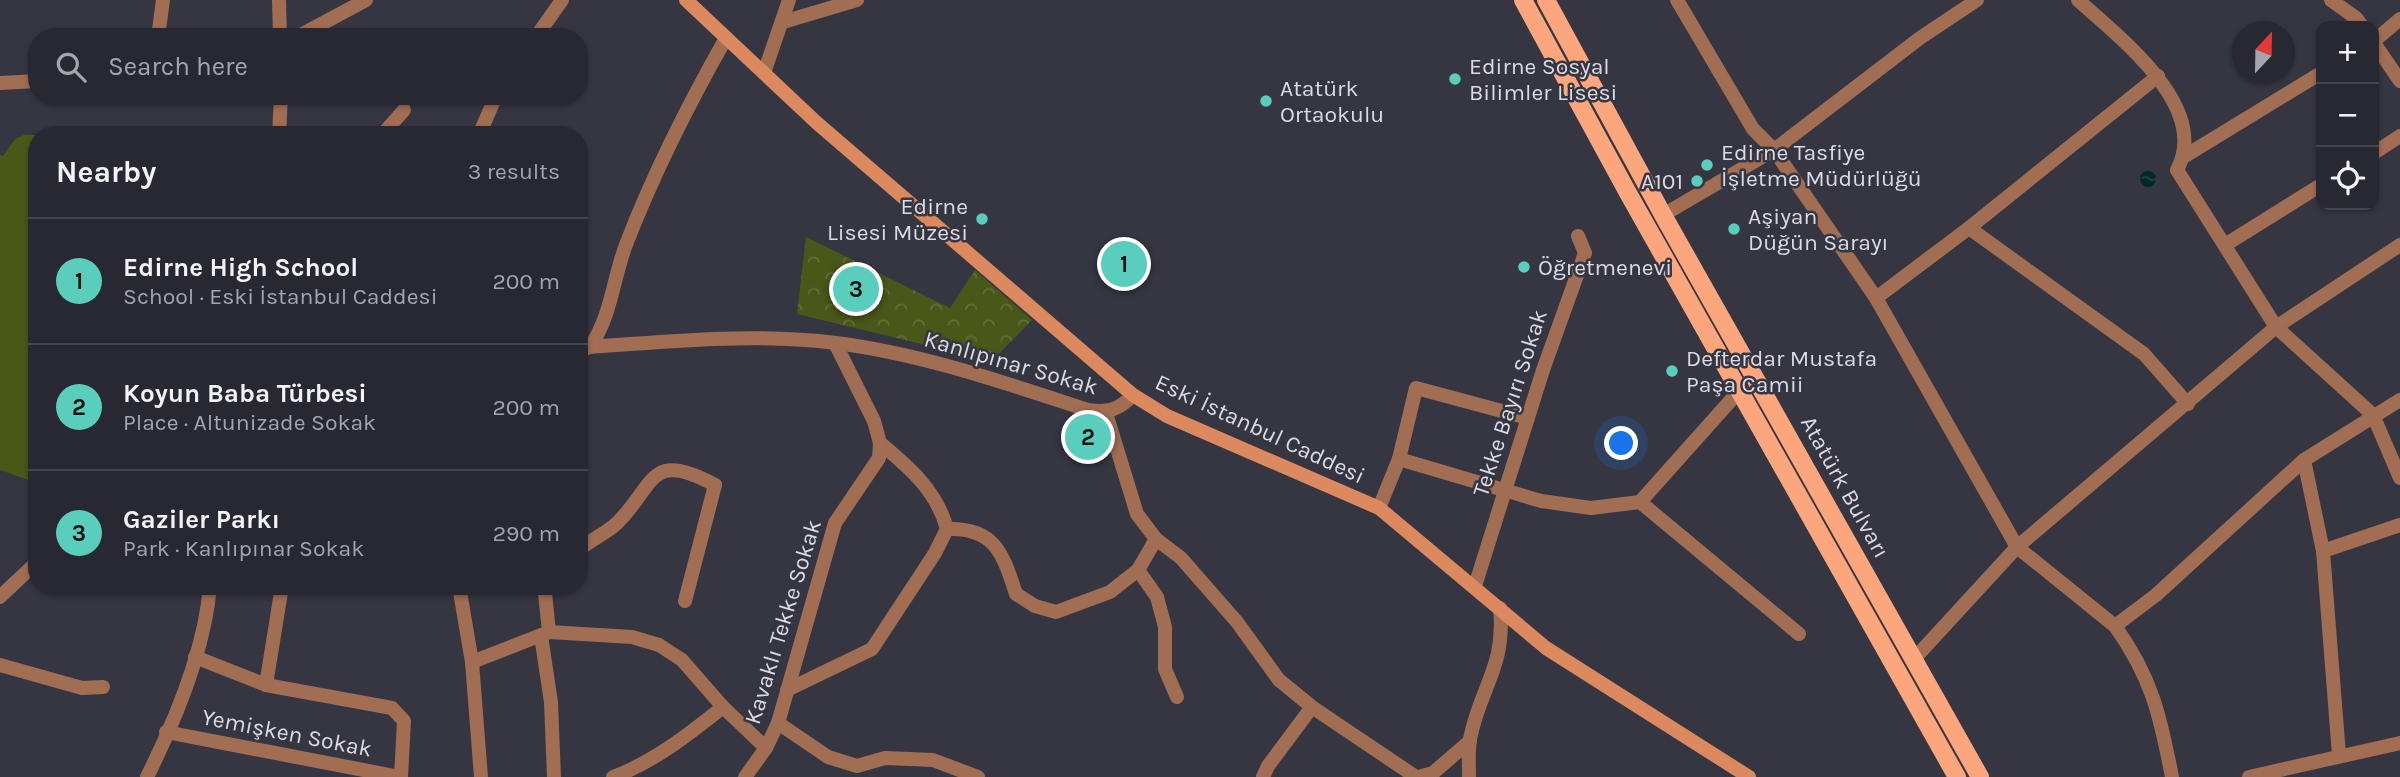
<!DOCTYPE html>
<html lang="en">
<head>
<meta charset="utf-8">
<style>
  body { margin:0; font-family:Karla,sans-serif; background:#34343e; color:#f1f3f6 }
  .controls { position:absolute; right:21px; top:21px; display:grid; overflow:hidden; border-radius:14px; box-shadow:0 2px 5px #0004 }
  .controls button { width:63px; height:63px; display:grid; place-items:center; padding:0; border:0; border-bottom:2px solid #44444d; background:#282832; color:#f1f3f6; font:35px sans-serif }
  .compass { position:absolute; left:2232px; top:21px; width:63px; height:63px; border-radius:50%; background:#282832; box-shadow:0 2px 5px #0004; rotate:22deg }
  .you { position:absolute; left:1622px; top:444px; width:24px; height:24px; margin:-18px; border:5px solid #fff; border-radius:50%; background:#1a73e8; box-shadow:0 0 0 10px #1a73e833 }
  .badge { display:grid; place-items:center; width:46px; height:46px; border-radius:50%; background:#5acebc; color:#111; font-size:23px; font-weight:700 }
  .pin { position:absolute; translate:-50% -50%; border:4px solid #fff; box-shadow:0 2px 7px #0006 }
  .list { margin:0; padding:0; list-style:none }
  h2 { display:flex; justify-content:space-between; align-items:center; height:91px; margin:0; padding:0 28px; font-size:30px }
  h2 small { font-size:23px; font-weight:400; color:#a5a6ac }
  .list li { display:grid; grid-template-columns:46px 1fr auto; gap:21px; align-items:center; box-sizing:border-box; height:126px; padding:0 28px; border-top:2px solid #44444d }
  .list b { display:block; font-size:26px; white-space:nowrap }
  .list p { margin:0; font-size:23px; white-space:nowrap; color:#a5a6ac }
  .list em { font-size:23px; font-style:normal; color:#a5a6ac }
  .icon { flex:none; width:38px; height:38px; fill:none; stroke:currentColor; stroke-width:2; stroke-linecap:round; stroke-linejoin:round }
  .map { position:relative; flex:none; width:2400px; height:777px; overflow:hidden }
  .search { position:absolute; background:#282832; box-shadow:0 2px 5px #0004; left:28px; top:28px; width:560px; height:77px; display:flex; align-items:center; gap:18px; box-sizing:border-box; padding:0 24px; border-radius:28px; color:#a5a6ac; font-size:26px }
  .panel { position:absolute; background:#282832; box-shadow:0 2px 5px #0004; left:28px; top:126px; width:560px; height:469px; border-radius:28px }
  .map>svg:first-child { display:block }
  .park { fill:url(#park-crowns) }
  .pitch { fill:#495718 }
  .water { fill:url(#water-ripples) }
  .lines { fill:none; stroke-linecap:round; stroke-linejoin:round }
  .minor { stroke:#a16d53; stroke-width:14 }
  .tertiary { stroke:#a16d53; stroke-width:14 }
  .secondary { stroke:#dc8960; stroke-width:14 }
  .primary { stroke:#fca67d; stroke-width:18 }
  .poi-dot { fill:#5acebc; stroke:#353642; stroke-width:2.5 }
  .labels { text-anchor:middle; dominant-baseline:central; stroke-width:5; stroke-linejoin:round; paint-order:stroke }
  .poi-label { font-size:23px; fill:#dbdbe3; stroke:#353642; text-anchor:start }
  .street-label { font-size:23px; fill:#dbdbe3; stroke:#353642 }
</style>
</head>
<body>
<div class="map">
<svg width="2400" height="777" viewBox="0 0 2400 777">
  <defs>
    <pattern id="park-crowns" width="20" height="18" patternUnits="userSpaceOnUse" patternTransform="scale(1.75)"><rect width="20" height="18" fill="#495718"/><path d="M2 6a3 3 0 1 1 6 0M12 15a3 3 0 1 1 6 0" fill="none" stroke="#636f39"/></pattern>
    <pattern id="water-ripples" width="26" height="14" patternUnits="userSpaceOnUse" patternTransform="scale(1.75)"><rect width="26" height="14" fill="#002829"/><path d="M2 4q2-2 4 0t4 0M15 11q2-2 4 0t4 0" fill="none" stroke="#254748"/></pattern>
  </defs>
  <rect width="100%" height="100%" fill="#353642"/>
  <polygon class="park" points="806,237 950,308 975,270 1032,320 992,361 797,314"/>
  <polygon class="pitch" points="24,135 37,135 37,483 0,470 0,155 3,156 15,139"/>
  <circle class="water" cx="2148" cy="179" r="8"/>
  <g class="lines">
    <g class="minor">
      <path d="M2078,0c42,38 133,107 99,170l99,157 97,88 27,63"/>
      <polyline points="2331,0 2356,18 2362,26"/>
      <polyline points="783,22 857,0"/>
      <polyline points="158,37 163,0"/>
      <polyline points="297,37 366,0"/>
      <polyline points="536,37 562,0"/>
      <polyline points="2374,41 2400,19"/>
      <polyline points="2374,43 2400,81"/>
      <polyline points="764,73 789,0"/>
      <polyline points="0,83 37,81"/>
      <polyline points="382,135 404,110"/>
      <polyline points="479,135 496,96"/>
      <polyline points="1774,150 1876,298 2017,547 2115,626 2156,595 2304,460 2400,400"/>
      <polyline points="2374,153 2400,136"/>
      <polyline points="2185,156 2321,73"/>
      <polyline points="1663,215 1774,150 1920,38 1977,0"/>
      <polyline points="1969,228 2144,354 2188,404"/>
      <polyline points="2225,245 2321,185"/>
      <polyline points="1876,298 1969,228 2158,76"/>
      <path d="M590,347c22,-32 23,-70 37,-105 28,-72 61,-137 99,-204"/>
      <path d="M579,351l11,-4c81,-6 165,-14 246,-4 87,11 169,40 252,67 20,3 31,0 45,-15"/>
      <polyline points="1106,413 1137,514 1156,539 1181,558 1237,622 1279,680 1312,707 1416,777"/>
      <path d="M880,443c29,24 57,48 67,86"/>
      <polyline points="1399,459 1541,501 1591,508 1640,502 1799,634"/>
      <polyline points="2304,460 2323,551"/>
      <polyline points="1640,502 1740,390"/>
      <polyline points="1379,508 1399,459 1416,388 1528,418"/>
      <path d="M947,529c48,-2 56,25 69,65l19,12 21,6 54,-20 28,-22 18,-31"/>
      <path d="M579,550c11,-10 26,-16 37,-26 39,-37 32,-76 99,-39l-30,116"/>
      <polyline points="1138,570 1157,597 1165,627 1165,669 1177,697"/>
      <polyline points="548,586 545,593 549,632"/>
      <polyline points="1475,586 1543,370 1585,253 1578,236"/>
      <path d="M2115,626c37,52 45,89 57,151"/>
      <polyline points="541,636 551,702 554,777"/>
      <polyline points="195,657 266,685 392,708 404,721 401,777"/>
      <polyline points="1914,659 2017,547 2276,327 2400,245"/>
      <polyline points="472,662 549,632 632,637 659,645 682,660 723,707 766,748"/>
      <polyline points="0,665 82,688 103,687"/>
      <polyline points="266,685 282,586"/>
      <polyline points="787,690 872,649 935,553 947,529"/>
      <polyline points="778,723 828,757 857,766 885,758 933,760 978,777"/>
      <polyline points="166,732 400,777"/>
      <polyline points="2339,755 2323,551 2400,525"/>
      <path d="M147,777c28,-56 58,-129 63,-191"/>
      <path d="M613,777c41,-15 76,-43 110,-70"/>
      <polyline points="745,777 766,748 778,723 835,523 879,458 880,443 874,421 835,343"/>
      <polyline points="1263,777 1268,766 1312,707"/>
      <polyline points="1418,777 1433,773 1470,741"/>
      <path d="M1469,777c0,-12 -1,-26 1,-38 10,-52 36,-72 30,-131"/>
      <polyline points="2249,777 2400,743"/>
    </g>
    <g class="tertiary">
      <polyline points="279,0 280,37"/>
      <polyline points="1677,0 1753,129 1774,150"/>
      <polyline points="279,135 281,96"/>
      <polyline points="459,586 472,662 481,777"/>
      <polyline points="0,597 37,562"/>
    </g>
    <polyline class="secondary" points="686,0 817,123 1133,395 1167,416 1379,508 1546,648 1749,777"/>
    <g class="primary">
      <polyline points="1523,0 1628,193 1957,777"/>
      <polyline points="1546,0 1663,215 1980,777"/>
    </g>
  </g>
  <g class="poi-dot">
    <circle cx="1455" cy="79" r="7"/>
    <circle cx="1266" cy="101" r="7"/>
    <circle cx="1707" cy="165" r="7"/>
    <circle cx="1697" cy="181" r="7"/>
    <circle cx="982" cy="219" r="7"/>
    <circle cx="1734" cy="229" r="7"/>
    <circle cx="1524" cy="267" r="7"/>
    <circle cx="1672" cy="371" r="7"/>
  </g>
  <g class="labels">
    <g class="poi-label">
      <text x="1469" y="66">Edirne Sosyal<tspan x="1469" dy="26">Bilimler Lisesi</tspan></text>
      <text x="1280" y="88">Atatürk<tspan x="1280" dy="26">Ortaokulu</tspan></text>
      <text x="1721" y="152">Edirne Tasfiye<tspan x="1721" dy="26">İşletme Müdürlüğü</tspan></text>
      <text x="1683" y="181" text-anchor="end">A101</text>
      <text x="968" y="206" text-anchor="end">Edirne<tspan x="968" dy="26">Lisesi Müzesi</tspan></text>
      <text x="1748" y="216">Aşiyan<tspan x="1748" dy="26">Düğün Sarayı</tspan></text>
      <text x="1538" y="267">Öğretmenevi</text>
      <text x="1686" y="358">Defterdar Mustafa<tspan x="1686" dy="26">Paşa Camii</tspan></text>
    </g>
    <g class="street-label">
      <text transform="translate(1011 363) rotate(16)">Kanlıpınar Sokak</text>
      <text transform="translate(1510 403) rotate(-72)">Tekke Bayırı Sokak</text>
      <text transform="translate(1260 429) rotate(25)">Eski İstanbul Caddesi</text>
      <text transform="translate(1845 487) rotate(61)">Atatürk Bulvarı</text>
      <text transform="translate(783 622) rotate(-73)">Kavaklı Tekke Sokak</text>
      <text transform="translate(287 733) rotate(11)">Yemişken Sokak</text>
    </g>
  </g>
</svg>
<div class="controls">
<button>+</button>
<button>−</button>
<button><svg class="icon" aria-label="locate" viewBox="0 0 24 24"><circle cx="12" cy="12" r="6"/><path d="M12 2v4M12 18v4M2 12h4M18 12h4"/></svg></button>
</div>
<svg class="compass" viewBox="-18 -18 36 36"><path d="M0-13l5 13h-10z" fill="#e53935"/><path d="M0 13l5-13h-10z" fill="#a5a6ac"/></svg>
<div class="you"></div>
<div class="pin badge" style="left:1124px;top:264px">1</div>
<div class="pin badge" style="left:1088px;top:437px">2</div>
<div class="pin badge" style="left:856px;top:289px">3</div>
<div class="search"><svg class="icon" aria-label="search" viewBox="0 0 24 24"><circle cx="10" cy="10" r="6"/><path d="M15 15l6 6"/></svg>Search here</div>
<section class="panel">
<h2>Nearby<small>3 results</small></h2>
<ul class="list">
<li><span class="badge">1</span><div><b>Edirne High School</b><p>School · Eski İstanbul Caddesi</p></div><em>200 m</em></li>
<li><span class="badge">2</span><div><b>Koyun Baba Türbesi</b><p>Place · Altunizade Sokak</p></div><em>200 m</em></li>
<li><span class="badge">3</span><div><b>Gaziler Parkı</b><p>Park · Kanlıpınar Sokak</p></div><em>290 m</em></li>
</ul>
</section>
</div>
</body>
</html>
